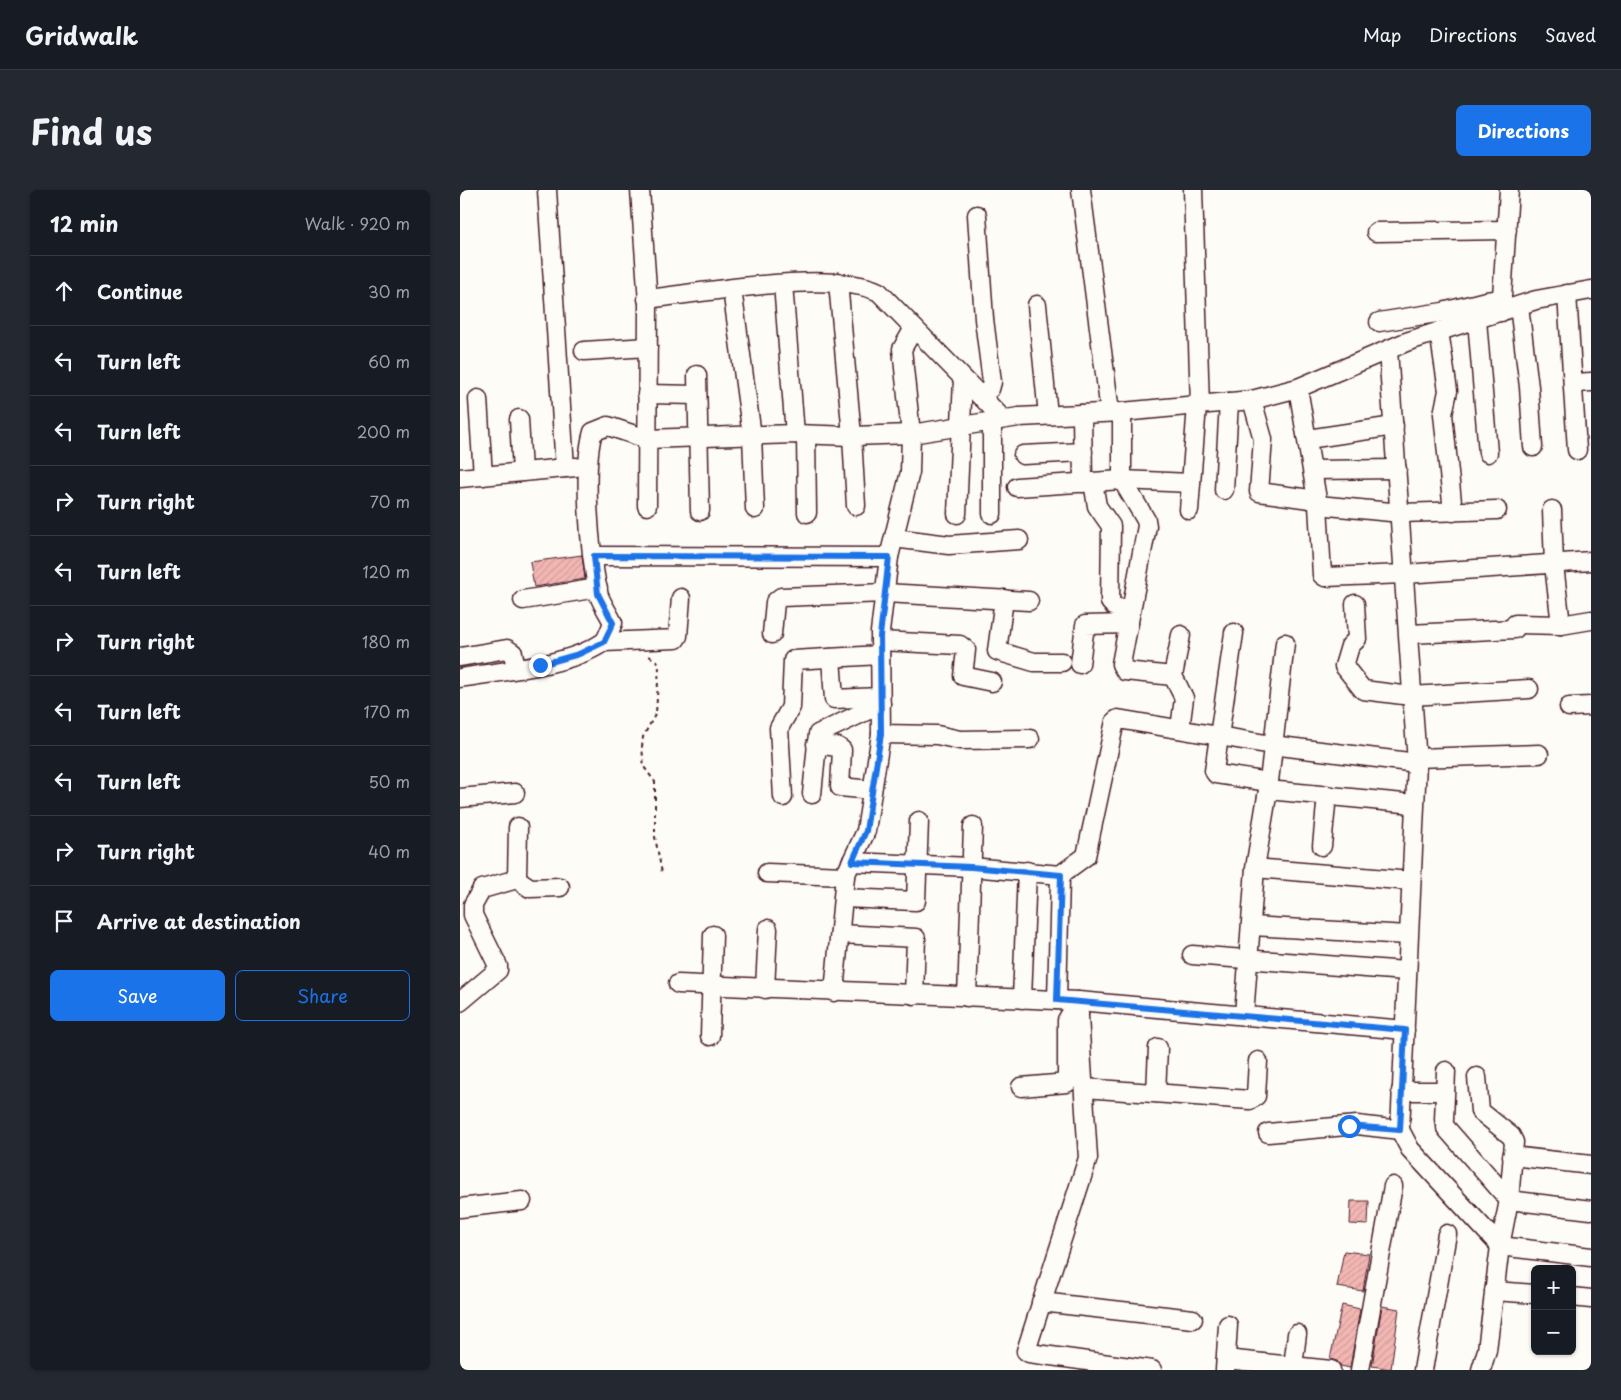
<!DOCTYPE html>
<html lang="en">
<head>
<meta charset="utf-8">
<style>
  body { margin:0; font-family:"Playpen Sans",sans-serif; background:#242831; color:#f1f3f6 }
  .controls { position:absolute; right:15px; bottom:15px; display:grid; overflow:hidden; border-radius:8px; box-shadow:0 1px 4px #0004 }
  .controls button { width:45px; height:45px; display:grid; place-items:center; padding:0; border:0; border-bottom:1px solid #363941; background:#171b24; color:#f1f3f6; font:25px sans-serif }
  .stop { position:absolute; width:15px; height:15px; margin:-11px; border:4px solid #1a73e8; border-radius:50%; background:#fff }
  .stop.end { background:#1a73e8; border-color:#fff; box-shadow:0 1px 5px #0008 }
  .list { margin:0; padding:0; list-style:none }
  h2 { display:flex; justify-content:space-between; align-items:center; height:65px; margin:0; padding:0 20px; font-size:21px }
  h2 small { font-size:16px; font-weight:400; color:#9ea1a6 }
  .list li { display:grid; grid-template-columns:32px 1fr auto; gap:15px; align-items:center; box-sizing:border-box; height:70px; padding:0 20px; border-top:1px solid #363941 }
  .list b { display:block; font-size:19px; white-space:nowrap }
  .list em { font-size:16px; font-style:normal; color:#9ea1a6 }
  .actions { display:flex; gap:10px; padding:15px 20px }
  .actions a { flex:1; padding:11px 0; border:1px solid #1a73e8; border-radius:8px; text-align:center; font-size:18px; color:#1a73e8 }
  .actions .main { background:#1a73e8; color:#fff }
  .icon { flex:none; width:28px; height:28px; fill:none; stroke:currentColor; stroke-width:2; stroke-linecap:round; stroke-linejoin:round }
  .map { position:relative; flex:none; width:1131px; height:1180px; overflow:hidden; border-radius:8px }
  header { display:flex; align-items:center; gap:30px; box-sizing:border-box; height:70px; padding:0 25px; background:#171b24; border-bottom:1px solid #363941 }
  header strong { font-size:24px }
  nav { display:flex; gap:28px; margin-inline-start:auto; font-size:18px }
  .intro { display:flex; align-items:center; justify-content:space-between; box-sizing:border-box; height:120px; padding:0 30px }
  h1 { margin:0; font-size:35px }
  .button { padding:12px 22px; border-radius:8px; background:#1a73e8; color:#fff; font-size:18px; font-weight:700 }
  main { display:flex; gap:30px; padding:0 30px }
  aside { flex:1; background:#171b24; border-radius:8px; box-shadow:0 1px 4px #0004 }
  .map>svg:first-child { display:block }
  .building { fill:url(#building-hatch); stroke:#4a1f2b }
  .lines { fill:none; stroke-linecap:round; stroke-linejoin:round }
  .minor-casing { stroke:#4a1f2b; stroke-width:21 }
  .path { stroke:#4a1f2b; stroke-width:2; stroke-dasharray:4 4; stroke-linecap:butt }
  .minor { stroke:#fdfcf7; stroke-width:18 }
  .route { stroke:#1a73e8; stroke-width:6 }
</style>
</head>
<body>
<header>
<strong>Gridwalk</strong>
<nav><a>Map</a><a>Directions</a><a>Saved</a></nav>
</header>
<div class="intro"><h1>Find us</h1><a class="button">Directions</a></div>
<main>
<aside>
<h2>12 min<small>Walk · 920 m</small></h2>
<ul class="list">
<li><svg class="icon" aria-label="ahead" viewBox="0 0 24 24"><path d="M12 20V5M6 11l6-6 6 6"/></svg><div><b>Continue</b></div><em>30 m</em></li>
<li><svg class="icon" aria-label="left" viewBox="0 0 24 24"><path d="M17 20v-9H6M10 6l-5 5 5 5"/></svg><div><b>Turn left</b></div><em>60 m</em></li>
<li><svg class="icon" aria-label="left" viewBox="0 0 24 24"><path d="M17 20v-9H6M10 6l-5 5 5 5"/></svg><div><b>Turn left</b></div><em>200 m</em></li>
<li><svg class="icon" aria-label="right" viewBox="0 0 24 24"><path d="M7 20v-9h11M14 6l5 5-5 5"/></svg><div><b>Turn right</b></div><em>70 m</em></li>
<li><svg class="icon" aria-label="left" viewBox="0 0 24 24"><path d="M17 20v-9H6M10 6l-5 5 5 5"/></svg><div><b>Turn left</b></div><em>120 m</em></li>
<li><svg class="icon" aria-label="right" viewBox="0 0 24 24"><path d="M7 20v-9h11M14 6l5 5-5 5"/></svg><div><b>Turn right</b></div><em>180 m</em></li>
<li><svg class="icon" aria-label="left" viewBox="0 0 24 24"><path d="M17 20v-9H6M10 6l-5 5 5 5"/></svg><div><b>Turn left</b></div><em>170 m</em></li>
<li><svg class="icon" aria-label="left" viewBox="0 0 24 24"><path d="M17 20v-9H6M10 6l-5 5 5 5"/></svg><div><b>Turn left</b></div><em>50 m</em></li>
<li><svg class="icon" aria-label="right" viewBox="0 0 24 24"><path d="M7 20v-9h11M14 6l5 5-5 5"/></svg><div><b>Turn right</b></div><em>40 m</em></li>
<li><svg class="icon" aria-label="arrive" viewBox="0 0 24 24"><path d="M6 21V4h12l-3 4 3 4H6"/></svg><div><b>Arrive at destination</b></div></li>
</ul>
<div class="actions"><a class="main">Save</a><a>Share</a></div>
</aside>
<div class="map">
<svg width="1131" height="1180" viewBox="0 0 1131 1180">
  <defs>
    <pattern id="building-hatch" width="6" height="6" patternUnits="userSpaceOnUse" patternTransform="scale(1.25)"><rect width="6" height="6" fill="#f2b7b3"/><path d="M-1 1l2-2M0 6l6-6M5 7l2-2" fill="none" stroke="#d19d9a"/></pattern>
  </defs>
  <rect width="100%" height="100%" fill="#fdfcf7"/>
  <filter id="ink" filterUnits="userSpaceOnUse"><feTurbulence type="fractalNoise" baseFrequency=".02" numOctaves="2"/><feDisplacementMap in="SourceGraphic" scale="10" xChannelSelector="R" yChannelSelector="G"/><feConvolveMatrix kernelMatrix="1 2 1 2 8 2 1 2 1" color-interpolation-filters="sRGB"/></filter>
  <g filter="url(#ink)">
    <g class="building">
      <polygon points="122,365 125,389 74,397 70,372"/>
      <polygon points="891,1011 909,1011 908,1035 890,1034"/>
      <polygon points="884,1061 909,1064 903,1101 877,1097"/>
      <polygon points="882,1115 900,1119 890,1178 881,1176 877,1171 870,1169"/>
      <polygon points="922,1116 939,1119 931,1179 912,1176"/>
    </g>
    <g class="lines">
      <defs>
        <g id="minor">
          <polyline points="87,0 105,278"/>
          <polyline points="180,0 188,112 187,316"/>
          <polyline points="621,0 650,222"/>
          <polyline points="733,0 740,215"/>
          <polyline points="517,25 524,129 532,192 530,199 520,206"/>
          <polyline points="916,42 1047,40"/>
          <polyline points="378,92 392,246 396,316"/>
          <polyline points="323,94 335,244"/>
          <polyline points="272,99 292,246 295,319"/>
          <polyline points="1107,104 1117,260"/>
          <path d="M187,109c54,-6 187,-30 232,-7l124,127"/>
          <polyline points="577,115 588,225"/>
          <polyline points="1059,116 1069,197 1073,257"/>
          <polyline points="1041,122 1049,0"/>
          <polyline points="1017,130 1028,263"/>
          <polyline points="919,132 983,122 1026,111 1042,109"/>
          <polyline points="979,141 988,201 983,224 993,322"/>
          <polyline points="928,160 957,573 940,940 950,959 1040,1056 1131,1067"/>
          <polyline points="124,161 188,157"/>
          <polyline points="237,185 240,321"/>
          <polyline points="1115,193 1131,192"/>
          <polyline points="838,198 858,315 862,385 865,387 945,384 1131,371"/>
          <polyline points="187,204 237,205"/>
          <polyline points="18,209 23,286"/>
          <polyline points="792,210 803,249 799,302 857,310"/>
          <polyline points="662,222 662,290 686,330 687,336 661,474 665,481 713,486"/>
          <polyline points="622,224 623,293"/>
          <polyline points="59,229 62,282"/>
          <polyline points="532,231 532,324"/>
          <polyline points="346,245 347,323"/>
          <polyline points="848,249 934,236"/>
          <polyline points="563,265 623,262"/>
          <polyline points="854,280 937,279"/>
          <polyline points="0,288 116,277"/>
          <polyline points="633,292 637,316 651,336 650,412 655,417 671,421"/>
          <polyline points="557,297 662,290 731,293"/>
          <polyline points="764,300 769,212"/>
          <polyline points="858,315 941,323 1037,320"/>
          <polyline points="729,320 737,215"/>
          <polyline points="1092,320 1094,375 1101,435"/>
          <polyline points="497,324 503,189"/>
          <polyline points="434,348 489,355 559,350"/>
          <polyline points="134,366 429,367"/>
          <polyline points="544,409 537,461 574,472 602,472"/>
          <polyline points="63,410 138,398"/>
          <polyline points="895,414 897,449 890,456 884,476 903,500 951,506 1069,499"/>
          <polyline points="1055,434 1101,435 1131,430"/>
          <polyline points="774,443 754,581 756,584 809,592"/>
          <polyline points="312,444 315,412 321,407 425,403 569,411"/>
          <polyline points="949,444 1055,439"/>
          <polyline points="420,451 500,455 506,460 503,486 532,492"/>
          <polyline points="144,452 216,449 218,446 221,408"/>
          <polyline points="0,467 47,459 53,463 56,479"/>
          <polyline points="371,468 374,509 420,507"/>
          <polyline points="620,474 625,435 669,434"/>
          <path d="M0,488c41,-7 108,-12 142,-35 5,-3 8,-14 11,-20 -4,-10 -13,-21 -15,-31 -8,-40 -16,-123 -5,-160l15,-6 39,13 148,-5 57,2 59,-2 108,-17 103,-5 130,-12 46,-12 108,-46 130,-42 55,-10"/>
          <polyline points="1109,517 1131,516"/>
          <polyline points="720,539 724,508 713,486 721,445"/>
          <polyline points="421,544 477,545 500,550 570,549"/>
          <polyline points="356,554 378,557 382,560 380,597 412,600"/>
          <polyline points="956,568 1079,564"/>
          <polyline points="808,600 954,614"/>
          <polyline points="352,604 358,544 421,514"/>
          <polyline points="323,607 319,538 331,517 333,470 420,465"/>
          <polyline points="0,608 55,603"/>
          <polyline points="862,656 867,605"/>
          <polyline points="391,672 511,677 601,685"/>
          <polyline points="795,678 951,691"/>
          <polyline points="307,683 385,686"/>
          <polyline points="57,689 70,698 100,697"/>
          <polyline points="383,708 456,711 459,631"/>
          <polyline points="792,736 948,745"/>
          <polyline points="380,744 456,748 454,805"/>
          <polyline points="732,765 946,781"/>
          <polyline points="218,794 618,811 945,840"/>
          <polyline points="305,799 308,739"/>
          <polyline points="374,802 385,686 406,641 421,544 420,442 429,367 450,282 451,244 442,159 454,138"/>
          <polyline points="507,807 513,636"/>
          <polyline points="562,809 567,681"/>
          <polyline points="597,810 600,688 604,682 626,666 655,531 658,529 812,555 957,573"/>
          <polyline points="618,811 628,968 566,1161 569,1163 692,1180"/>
          <polyline points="0,812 38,780 38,776 13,725 13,715 22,699 57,689 58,637"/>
          <polyline points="784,826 795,678 808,600 825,453"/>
          <polyline points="250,846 253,745"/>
          <polyline points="1017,887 1020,921 1051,946 1054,952 1049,1010 1040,1056 1027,1160 1021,1180"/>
          <polyline points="561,897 607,893 607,830 610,825 619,824"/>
          <polyline points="624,898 790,910 796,906 798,871"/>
          <polyline points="941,901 985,901"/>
          <polyline points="696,903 698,858"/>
          <polyline points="984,930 986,881"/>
          <polyline points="986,938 1049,1010 1131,1020"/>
          <polyline points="808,943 897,935 940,940"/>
          <polyline points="1052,966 1131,975"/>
          <polyline points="0,1018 62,1011"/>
          <polyline points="1034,1101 1075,1104"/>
          <polyline points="1112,1107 1131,1109"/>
          <polyline points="581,1112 733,1129"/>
          <polyline points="766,1169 871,1180"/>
          <polyline points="833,1176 837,1144"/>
          <polyline points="765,1180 768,1135"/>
          <polyline points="900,1180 933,996"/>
          <polyline points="963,1180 987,1044"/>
        </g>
      </defs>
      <use href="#minor" class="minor-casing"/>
      <polyline class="path" points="189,466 198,472 199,477 196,523 183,547 182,557 184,577 195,592 195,647 202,683"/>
      <use href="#minor" class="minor"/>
    </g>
  </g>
  <g class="lines" filter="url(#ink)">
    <polyline class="route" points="80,475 119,464 144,452 153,433 138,404 134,366 429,367 420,446 421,544 406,641 392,672 511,677 601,685 597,810 945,840 940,940 889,936"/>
  </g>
</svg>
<div class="controls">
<button>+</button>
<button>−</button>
</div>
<div class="stop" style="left:889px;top:936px"></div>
<div class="stop end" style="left:80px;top:475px"></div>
</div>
</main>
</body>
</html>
